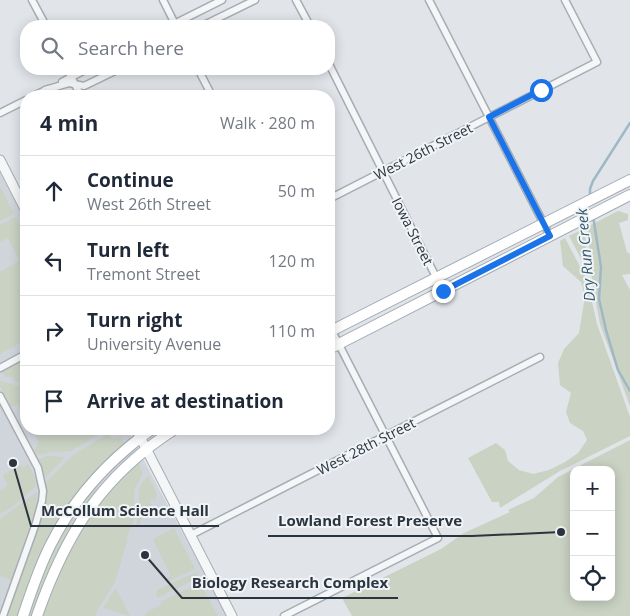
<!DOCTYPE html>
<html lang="en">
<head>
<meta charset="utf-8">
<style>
  body { margin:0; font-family:"Open Sans",sans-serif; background:#f6f6f7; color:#1f2937 }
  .controls { position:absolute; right:15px; bottom:15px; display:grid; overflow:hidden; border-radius:10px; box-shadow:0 2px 12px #0003 }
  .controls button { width:45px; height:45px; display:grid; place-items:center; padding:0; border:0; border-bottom:1px solid #e0e1e3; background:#fff; color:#1f2937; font:25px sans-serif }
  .stop { position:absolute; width:15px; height:15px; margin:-11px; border:4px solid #1a73e8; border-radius:50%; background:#fff }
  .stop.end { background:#1a73e8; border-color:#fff; box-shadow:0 1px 5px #0008 }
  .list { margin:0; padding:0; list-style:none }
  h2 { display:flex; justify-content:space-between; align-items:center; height:65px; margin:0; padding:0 20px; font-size:21px }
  h2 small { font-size:16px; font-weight:400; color:#747a83 }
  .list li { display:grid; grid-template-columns:32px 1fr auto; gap:15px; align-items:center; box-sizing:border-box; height:70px; padding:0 20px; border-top:1px solid #e0e1e3 }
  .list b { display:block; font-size:19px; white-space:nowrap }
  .list p { margin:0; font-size:16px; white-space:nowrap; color:#747a83 }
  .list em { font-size:16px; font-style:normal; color:#747a83 }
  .icon { flex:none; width:28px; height:28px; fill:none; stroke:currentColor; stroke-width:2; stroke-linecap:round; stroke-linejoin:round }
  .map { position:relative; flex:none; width:630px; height:616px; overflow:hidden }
  .search { position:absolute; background:#fff; box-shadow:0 2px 12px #0003; left:20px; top:20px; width:315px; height:55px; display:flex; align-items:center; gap:12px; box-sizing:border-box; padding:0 18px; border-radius:20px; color:#747a83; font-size:19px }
  .panel { position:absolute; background:#fff; box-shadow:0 2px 12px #0003; left:20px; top:90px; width:315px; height:345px; border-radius:20px }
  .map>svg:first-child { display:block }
  .built { fill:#d0d5db }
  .green { fill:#c9d2c3; fill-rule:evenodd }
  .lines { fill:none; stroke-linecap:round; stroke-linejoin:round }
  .stream { stroke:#9fb8c6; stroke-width:2.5 }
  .minor-casing { stroke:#a7adb3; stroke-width:9 }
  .tertiary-casing { stroke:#a7adb3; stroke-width:11 }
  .primary-casing { stroke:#a2abb4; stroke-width:12 }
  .minor { stroke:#f4f6f7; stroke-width:6 }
  .tertiary { stroke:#f4f6f7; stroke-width:9 }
  .primary { stroke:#fff; stroke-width:10 }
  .route { stroke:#1a73e8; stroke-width:6 }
  .labels { text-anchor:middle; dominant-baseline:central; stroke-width:4; stroke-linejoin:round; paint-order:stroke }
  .street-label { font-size:14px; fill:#2b353f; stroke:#f1f4f6 }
  .water-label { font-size:15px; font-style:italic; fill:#385a70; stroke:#f1f4f6 }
  .leader { fill:none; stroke:#2b353f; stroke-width:2 }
  .callout-dot { fill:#2b353f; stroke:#f1f4f6; stroke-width:2 }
  .callout-label { font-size:15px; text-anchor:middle; font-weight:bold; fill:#2b353f; stroke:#f1f4f6; stroke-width:4; stroke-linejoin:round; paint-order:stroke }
</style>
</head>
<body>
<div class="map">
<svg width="630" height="616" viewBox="0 0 630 616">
  <rect width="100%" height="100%" fill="#e1e5e9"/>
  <polygon class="built" points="0,162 26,212 26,429 135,429 129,433 227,616 0,616"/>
  <g class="green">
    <polygon points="0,186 14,214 0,221"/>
    <polygon points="618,211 628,214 628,220 619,223 627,252 630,254 630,274 622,275 630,290 630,406 600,324 592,281 587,227"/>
    <polygon points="16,217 26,237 26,340 0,354 0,272 17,262 19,259 8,238 0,242 0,225"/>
    <polygon points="585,228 587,270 569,236"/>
    <polygon points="565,238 587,280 597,324 630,417 630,436 560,471 500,508 499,502 492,502 468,458 496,443 505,450 508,461 519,470 533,474 549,470 565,462 578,453 587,440 583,431 570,423 566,412 571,393 560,385 558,363 564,349 579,333 585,296 581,282 563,266 560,241"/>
    <polygon points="15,358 19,362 26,358 26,384 15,381 12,377 6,377 0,370 0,364"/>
    <path d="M0,381l26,7v31h-3c-2,-6 -2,-10 -5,-16l-5,4h-2l-11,-21z"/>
    <polygon points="32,429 103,429 104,431 71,451 52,452 38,455 34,451 39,442"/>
    <polygon points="107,432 110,434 111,438 115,439 117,437 122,439 125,444 114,453 72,502 21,616 8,616 8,608 11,605 45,509 46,482 73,455 103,437"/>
    <path d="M630,440v176h-278l-10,-18 99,-49 23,-16 46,-21 -2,-2 26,-12 24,-21zM574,470h37v127h-37z"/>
    <polygon points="47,456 65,457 46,477 38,460"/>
    <path d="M138,463c10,16 -1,14 -4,29 -1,6 2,14 1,20 0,11 -6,17 -8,26v3l-12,41 -16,25 -4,9h-53c23,-63 45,-108 96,-153z"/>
    <polygon points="28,464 29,465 35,478 36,486 12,507 0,514 0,490 8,486 3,475 20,465 23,468"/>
    <path d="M148,476l9,18 -2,6 -4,-1 -1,4 2,2 -4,12 -2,1 -3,-5 -4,13 -3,-2c1,-4 3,-8 3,-12 2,-18 -6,-20 9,-36z"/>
    <path d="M96,485l2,1c-11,21 -26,40 -37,61 -12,22 -20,46 -28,69h-6c17,-50 37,-89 69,-131z"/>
    <polygon points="37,492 36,508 11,580 0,576 0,519"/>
    <polygon points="174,528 195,569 169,581 167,578 171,576 153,539"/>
    <polygon points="197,572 198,578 159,597 156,596 157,590"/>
    <polygon points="200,583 218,616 144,616 147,612 161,605 160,602"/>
    <polygon points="115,589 116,589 130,616 103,608"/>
  </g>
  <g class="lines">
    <g class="stream">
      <polyline points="590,196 590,189 593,181 630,123"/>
      <polyline points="593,216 601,267 599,299 606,330 618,370 630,391"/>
    </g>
    <defs>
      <g id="minor">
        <polyline points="32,0 46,26"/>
        <polyline points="163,0 176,26"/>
        <polyline points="296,0 310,26"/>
        <polyline points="429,0 550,236"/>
        <polyline points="170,26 222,0"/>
        <polyline points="202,26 255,0"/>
        <polyline points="329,64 443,291"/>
        <polyline points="67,69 81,96"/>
        <polyline points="198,69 212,96"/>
        <polyline points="62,82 87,69"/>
        <polyline points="45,90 69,83 84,86 119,69"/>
        <polyline points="33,96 48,89"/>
        <polyline points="0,113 26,100"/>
        <polyline points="329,199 597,62 565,0"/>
        <polyline points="0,368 26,354"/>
        <polyline points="0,396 38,468 43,491 42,501 36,523 3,616"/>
        <polyline points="191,535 540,357"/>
        <polyline points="284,616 438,538 329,325"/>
      </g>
      <g id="tertiary">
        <polyline points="0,160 26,211"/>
        <polyline points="136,429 232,616"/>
      </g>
      <g id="primary">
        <polyline points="329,332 630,180"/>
        <polyline points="329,349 630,195"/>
        <path d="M23,616c8,-24 16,-49 28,-72 23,-46 59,-85 101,-115"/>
        <path d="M37,616c28,-81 64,-140 138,-187"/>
      </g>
    </defs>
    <use href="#minor" class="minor-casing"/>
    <use href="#tertiary" class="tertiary-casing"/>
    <use href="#primary" class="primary-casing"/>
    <use href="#minor" class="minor"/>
    <use href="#tertiary" class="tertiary"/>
    <use href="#primary" class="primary"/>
  </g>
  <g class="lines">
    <polyline class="route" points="443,291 550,236 489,117 541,90"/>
  </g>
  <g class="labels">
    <g class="street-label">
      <text transform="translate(423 151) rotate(-27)">West 26th Street</text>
      <text transform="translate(413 231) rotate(63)">Iowa Street</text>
      <text transform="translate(366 446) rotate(-27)">West 28th Street</text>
    </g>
    <g class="water-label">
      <text transform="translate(585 255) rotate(-95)">Dry Run Creek</text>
    </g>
  </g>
  <path class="leader" d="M13 463L31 526H219M561 532L472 536H268M145 555L182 598H398"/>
  <g class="callout-dot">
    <circle cx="13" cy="463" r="5"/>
    <circle cx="561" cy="532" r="5"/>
    <circle cx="145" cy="555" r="5"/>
  </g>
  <g class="callout-label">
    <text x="125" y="516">McCollum Science Hall</text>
    <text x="370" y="526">Lowland Forest Preserve</text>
    <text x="290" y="588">Biology Research Complex</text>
  </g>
</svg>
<div class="controls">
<button>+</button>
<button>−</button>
<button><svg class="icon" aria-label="locate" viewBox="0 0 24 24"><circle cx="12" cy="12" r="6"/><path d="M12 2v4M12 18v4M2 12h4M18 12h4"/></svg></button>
</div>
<div class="stop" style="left:541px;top:90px"></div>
<div class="stop end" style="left:443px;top:291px"></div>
<div class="search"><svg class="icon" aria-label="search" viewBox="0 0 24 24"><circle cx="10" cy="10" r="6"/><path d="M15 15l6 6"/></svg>Search here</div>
<section class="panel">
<h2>4 min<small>Walk · 280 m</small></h2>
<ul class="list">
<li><svg class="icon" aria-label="ahead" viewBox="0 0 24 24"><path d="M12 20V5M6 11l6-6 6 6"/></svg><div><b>Continue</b><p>West 26th Street</p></div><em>50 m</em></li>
<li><svg class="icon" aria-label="left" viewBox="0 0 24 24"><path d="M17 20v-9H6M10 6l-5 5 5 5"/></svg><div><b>Turn left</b><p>Tremont Street</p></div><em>120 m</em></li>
<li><svg class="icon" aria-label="right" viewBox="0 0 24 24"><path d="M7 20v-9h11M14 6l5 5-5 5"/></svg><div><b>Turn right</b><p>University Avenue</p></div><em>110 m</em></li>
<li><svg class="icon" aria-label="arrive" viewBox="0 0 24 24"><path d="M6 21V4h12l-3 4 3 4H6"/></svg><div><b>Arrive at destination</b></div></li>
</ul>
</section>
</div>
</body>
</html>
